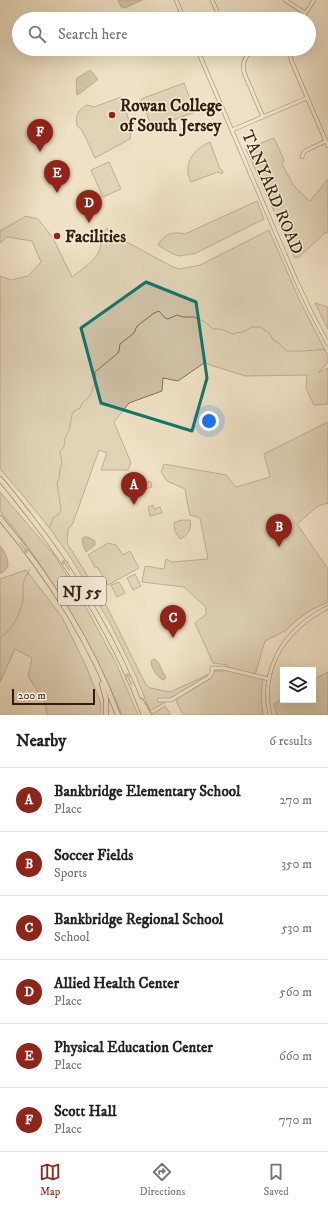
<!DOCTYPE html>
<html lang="en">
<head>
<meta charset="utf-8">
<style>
  body { margin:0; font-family:"IM FELL DW Pica",serif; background:#f2f2f2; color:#222 }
  .controls { position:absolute; right:12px; bottom:12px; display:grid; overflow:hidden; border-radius:0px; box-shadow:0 4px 16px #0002 }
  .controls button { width:36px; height:36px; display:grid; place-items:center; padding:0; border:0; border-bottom:1px solid #e0e0e0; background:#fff; color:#222; font:20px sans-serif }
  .scale { position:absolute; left:12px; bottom:10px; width:83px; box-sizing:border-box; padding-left:4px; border:2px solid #341e0b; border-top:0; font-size:11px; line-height:14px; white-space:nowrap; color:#341e0b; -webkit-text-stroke:3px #f5ecd9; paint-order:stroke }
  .you { position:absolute; left:209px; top:421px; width:14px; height:14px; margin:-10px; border:3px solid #fff; border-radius:50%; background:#1a73e8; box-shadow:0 0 0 6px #1a73e833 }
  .badge { display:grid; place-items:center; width:26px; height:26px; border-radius:50%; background:#8f2418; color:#fff; font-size:13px; font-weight:700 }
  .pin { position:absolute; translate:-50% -33px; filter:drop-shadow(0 1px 2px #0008) }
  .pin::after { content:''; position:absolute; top:21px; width:14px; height:12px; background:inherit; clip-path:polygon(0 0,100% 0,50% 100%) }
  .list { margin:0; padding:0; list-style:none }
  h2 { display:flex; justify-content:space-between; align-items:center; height:52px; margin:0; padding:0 16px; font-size:17px }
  h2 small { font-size:13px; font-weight:400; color:#767676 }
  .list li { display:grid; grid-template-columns:26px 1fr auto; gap:12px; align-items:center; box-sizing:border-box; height:64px; padding:0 16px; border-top:1px solid #e0e0e0 }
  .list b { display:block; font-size:15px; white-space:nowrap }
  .list p { margin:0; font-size:13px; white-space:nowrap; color:#767676 }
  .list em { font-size:13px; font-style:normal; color:#767676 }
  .icon { flex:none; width:22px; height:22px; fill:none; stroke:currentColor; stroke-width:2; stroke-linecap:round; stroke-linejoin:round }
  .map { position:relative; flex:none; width:328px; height:715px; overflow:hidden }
  .search { position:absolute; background:#fff; box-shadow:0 4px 16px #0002; left:12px; right:12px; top:12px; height:44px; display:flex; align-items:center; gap:10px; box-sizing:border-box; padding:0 14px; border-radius:22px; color:#767676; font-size:15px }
  .sheet { height:436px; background:#fff }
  nav { display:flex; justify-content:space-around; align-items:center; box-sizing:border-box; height:56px; border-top:1px solid #e0e0e0; background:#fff; font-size:11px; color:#767676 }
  nav a { display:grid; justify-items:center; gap:2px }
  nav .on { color:#8f2418 }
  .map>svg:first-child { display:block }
</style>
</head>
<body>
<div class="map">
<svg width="328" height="715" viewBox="0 0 328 715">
  <rect width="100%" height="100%" fill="#efe1c5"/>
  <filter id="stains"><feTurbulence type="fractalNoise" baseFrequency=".005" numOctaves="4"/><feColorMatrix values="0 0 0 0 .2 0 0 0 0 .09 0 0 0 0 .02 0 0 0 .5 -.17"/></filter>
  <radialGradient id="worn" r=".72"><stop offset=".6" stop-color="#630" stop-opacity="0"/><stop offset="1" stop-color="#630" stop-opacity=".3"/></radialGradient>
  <g fill="#cfc0a5" stroke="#826f58">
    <path d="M184,83L195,112L152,128L141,99Z"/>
    <path d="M121,97C125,109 133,127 130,139L95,158L82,130L77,126C75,115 78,110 87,105L94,107Z"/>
    <path d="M274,138L284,160L282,164L294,186L310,201L327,180H328V232L325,233L299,257L295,258L246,149Z"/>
    <path d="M210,142L220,169L223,171L222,174L218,172L191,182C190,179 188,176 188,172C187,157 198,147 210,142Z"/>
    <path d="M109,162L121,189L103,197L91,170Z"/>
    <path d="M257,201L264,219L196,253L180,256L173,254L158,245C164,234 173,231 185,234Z"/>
    <path d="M26,216L38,219L53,238L72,277C80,271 98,259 100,248C103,237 98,239 107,228L114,235L173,267L180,269L200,265L269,230L299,299L328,356V362L318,373L328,368V404L314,405L306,389L307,375L245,376L204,363L178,381L163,378L162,391L129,403L114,422L131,463L128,470H101L107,453L99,450L73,523L68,530L67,543L107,607L146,685L150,688L170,692L216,671H224L228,665L213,663L195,623L206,614V607L184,587L142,582L145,566L164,569L166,559L172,562L208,559L200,518L190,515L187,501L185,489L167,481L161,472L164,464L226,475L236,487L270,477L264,454L328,422V503L318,506L297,524L328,569V602L311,610L298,619L285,631L265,641L255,675L263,677L261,697L263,715H183L177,703V698L200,685L199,682L150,711L136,676L110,623L72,560L51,530L21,493L0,469V276L11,280L28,276L41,262L32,241L7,237L0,243V231Z"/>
    <path d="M315,303L328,307V329Z"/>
    <path d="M144,481L151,482L152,487L142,490L140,482Z"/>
    <path d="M0,492L54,555L82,600L116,663L138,715H122C107,678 88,643 68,609C47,574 26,542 0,511Z"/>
    <path d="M153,505L154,509L160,507L162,513L150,516L148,507Z"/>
    <path d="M183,520H190C192,529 188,535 180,539L175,531L174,524L175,522Z"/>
    <path d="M108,543L116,545L123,555L130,551L139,568L108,585L98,568L95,567L88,555Z"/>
    <path d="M26,570L62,617L86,666L101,704L100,715H47L45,703L28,676L32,658L15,649L0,682V579Z"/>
    <path d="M135,574L141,586L133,590L127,578Z"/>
    <path d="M119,582L125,593L117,597L111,585Z"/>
    <path d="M328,672V715H277L274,704L283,698V700H313V680Z"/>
    <path d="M165,706L171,715H153L152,714Z"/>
  </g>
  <g fill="#af9f86" stroke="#7e6b55">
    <path d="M118,0H142L125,8L121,7Z"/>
    <path d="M90,70L97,78V80L83,91L77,95L76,79Z"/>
    <path d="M84,537H88L95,541V545L86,552L83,545L82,539Z"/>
    <path d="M0,546C6,553 8,558 8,567L2,573H0Z"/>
    <path d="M155,659L158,662L166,678L164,680C157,678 153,670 151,663L152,660Z"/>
  </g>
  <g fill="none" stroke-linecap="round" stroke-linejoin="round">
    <g stroke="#7e6b55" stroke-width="1">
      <path d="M50,527L53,518L59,514L61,510L57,483L59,479L60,470L62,463L60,451L64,447L65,438L69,430L72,415L74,411L80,408L83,402L90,396L95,381V372L118,353L119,351L120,344L134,333L137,326L154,313L159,311L165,318L168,319L177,315L183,317H194L205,322L213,329H221L233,334L245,331L252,327H261L269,333L273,340L279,343L283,348L287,351H305L325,349"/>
      <path d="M0,639C14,625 19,619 23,599C24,594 23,591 23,586C23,580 27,574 30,569"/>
    </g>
    <defs>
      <g id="minor">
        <path d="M176,0L184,19"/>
        <path d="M212,0L217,11"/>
        <path d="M285,0L305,13"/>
        <path d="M302,19L314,0"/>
        <path d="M197,49L296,280L311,312L328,344"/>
        <path d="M255,49C245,55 241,64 245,75L263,117"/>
        <path d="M290,49L291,60L294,67L328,146"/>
        <path d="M232,130L307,98"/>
        <path d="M302,157L304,152L307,150L326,141"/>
        <path d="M159,700H171L209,677L212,673V668H223L269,679"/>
        <path d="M270,715C262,682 274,648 300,626C308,618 318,613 328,607"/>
      </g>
      <g id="highway">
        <path d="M0,479C10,490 19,503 29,515C76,575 117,642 144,715"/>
        <path d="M0,518C48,575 92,644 118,715"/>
        <path d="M102,684L106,699V715"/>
        <path d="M141,701L149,715"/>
      </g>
    </defs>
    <use href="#minor" stroke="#634f3a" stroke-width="4.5"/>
    <use href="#highway" stroke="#341e0b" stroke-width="6"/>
    <use href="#minor" stroke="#f5ecd9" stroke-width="3"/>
    <use href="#highway" stroke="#efe1c5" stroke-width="4.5"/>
  </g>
  <defs><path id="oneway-shaft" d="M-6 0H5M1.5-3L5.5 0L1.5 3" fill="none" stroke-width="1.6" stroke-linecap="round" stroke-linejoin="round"/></defs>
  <g stroke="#9b8971">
    <use href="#oneway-shaft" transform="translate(24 548) rotate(52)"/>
    <use href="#oneway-shaft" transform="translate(66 565) rotate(-124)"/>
    <use href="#oneway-shaft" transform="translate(129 679) rotate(-115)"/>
  </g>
  <path d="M0 0H328V715H0ZM146,282L196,302L207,378L192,431L101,403L81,328Z" fill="#efe1c5" fill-opacity=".55" fill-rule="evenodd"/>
  <path fill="none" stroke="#0f766e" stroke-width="3" stroke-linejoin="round" d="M146,282L196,302L207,378L192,431L101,403L81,328Z"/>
  <g fill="#8f2418" stroke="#f5ecd9" stroke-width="1.5">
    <circle cx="112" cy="115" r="4"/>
    <circle cx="57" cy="236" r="4"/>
  </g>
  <g text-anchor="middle" stroke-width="3" stroke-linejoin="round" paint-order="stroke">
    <rect fill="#f5ecd9" stroke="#6e5c49" stroke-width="1" x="58" y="577" width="48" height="28" rx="3"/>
    <g font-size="16" font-weight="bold" fill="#341e0b">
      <text x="82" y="597">NJ 55</text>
    </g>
    <g font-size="17" font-weight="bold" fill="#341e0b" stroke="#f5ecd9" text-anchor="start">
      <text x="120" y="111">Rowan College<tspan x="120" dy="20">of South Jersey</tspan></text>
      <text x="65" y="242">Facilities</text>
    </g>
    <g font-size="17" fill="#341e0b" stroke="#f5ecd9">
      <text transform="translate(273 192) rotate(67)" y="6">TANYARD ROAD</text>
    </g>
  </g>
  <rect width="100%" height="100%" filter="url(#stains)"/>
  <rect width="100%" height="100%" fill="url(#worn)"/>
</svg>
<div class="controls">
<button><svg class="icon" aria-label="layers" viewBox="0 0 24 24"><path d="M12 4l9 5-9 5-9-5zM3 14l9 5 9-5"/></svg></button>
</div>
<div class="scale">200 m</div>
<div class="you"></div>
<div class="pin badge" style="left:134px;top:505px">A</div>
<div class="pin badge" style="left:279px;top:547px">B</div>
<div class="pin badge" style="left:173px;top:638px">C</div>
<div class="pin badge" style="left:89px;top:223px">D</div>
<div class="pin badge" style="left:57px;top:193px">E</div>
<div class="pin badge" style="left:40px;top:152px">F</div>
<div class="search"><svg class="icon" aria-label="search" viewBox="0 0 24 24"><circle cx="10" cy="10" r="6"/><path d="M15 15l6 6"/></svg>Search here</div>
</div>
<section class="sheet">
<h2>Nearby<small>6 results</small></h2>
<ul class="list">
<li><span class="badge">A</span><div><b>Bankbridge Elementary School</b><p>Place</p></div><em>270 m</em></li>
<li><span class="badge">B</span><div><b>Soccer Fields</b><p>Sports</p></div><em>350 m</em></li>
<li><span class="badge">C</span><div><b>Bankbridge Regional School</b><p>School</p></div><em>530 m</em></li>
<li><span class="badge">D</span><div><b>Allied Health Center</b><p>Place</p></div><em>560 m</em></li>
<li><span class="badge">E</span><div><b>Physical Education Center</b><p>Place</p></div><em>660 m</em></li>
<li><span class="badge">F</span><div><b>Scott Hall</b><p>Place</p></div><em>770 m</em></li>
</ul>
</section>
<nav>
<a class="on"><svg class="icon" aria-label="map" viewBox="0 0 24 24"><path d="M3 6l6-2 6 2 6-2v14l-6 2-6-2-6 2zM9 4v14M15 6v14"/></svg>Map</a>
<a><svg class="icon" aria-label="directions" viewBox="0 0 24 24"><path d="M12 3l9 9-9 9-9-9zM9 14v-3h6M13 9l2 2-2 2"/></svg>Directions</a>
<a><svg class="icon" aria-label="saved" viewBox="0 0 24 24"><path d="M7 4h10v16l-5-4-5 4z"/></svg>Saved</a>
</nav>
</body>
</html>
